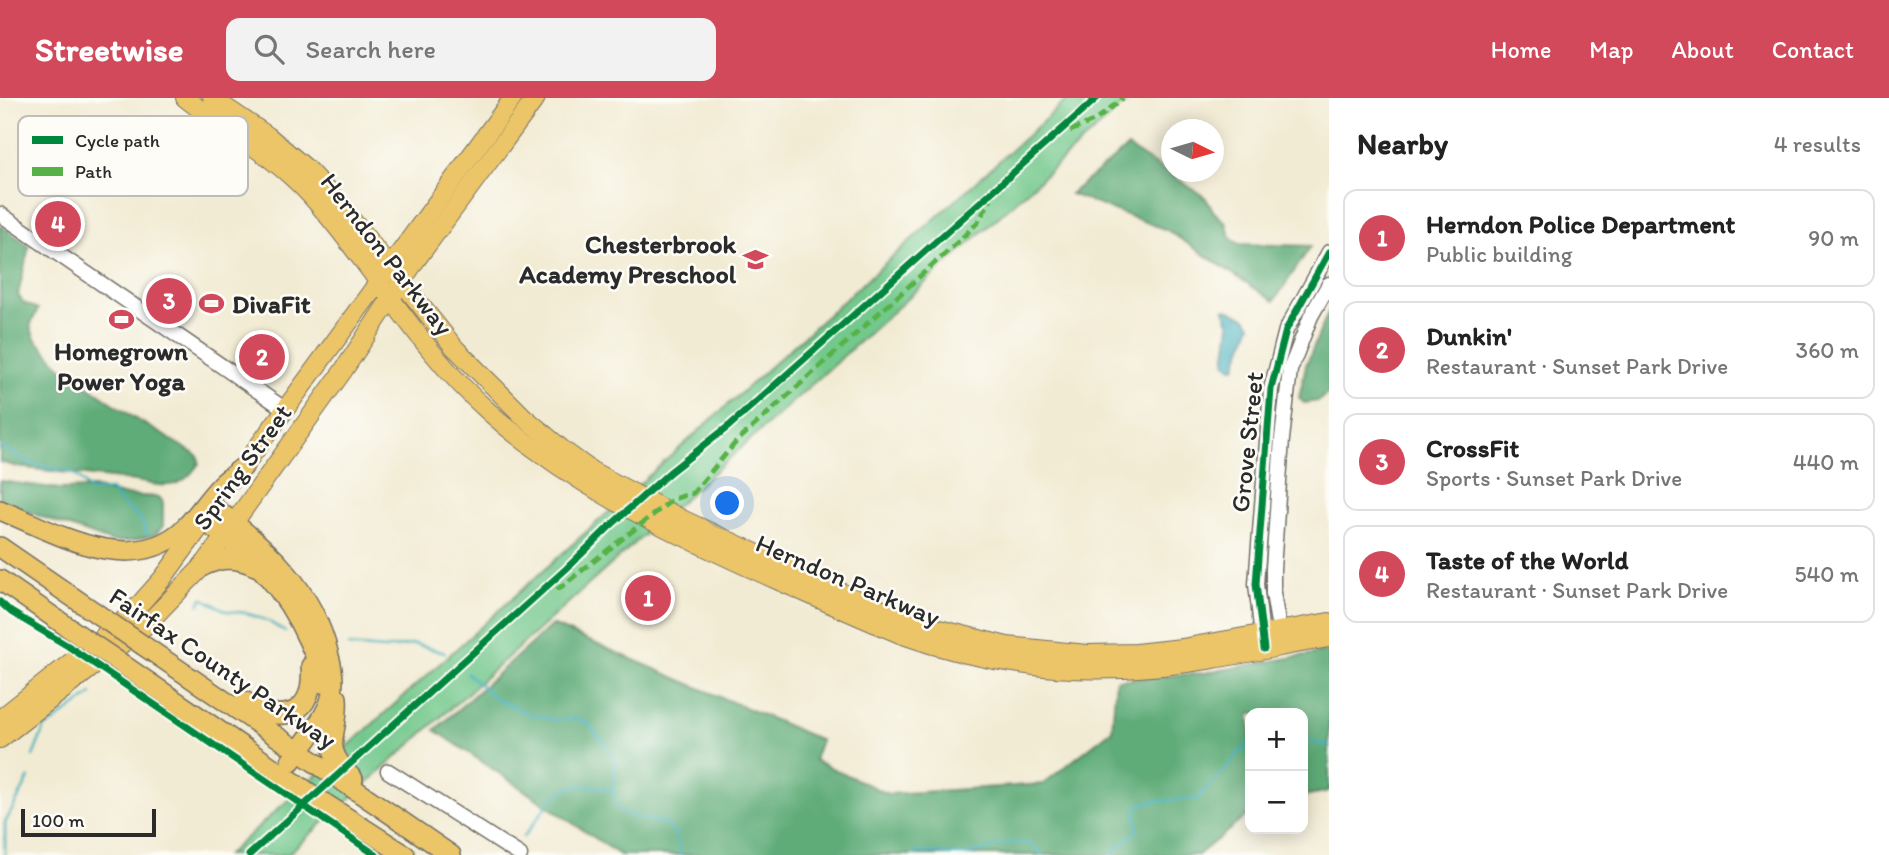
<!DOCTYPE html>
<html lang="en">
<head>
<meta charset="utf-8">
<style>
  body { margin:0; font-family:Itim,sans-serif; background:#f2f2f2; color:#222 }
  .controls { position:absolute; right:21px; bottom:21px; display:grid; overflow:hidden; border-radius:14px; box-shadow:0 4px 18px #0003 }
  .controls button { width:63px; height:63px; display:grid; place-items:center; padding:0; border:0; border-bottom:2px solid #e0e0e0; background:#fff; color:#222; font:35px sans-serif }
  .compass { position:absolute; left:1161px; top:21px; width:63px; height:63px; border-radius:50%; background:#fff; box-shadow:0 4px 18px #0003; rotate:95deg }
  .scale { position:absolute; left:21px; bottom:18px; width:135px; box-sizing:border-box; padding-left:7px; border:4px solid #2b2b2b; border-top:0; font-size:19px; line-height:24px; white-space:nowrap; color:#2b2b2b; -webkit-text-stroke:5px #fdfcf7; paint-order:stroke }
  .you { position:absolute; left:728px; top:406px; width:24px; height:24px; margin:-18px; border:5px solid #fff; border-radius:50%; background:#1a73e8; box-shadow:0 0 0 10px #1a73e833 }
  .badge { display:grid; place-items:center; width:46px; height:46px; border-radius:50%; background:#d1495b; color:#fff; font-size:23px; font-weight:700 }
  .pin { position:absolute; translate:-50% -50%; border:4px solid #fff; box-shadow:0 2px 7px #0006 }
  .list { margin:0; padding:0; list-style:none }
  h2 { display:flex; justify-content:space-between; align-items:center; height:91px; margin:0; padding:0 28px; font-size:30px }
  h2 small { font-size:23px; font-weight:400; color:#767676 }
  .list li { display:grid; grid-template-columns:46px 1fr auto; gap:21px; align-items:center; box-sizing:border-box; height:98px; margin:0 14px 14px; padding:0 14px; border:2px solid #e0e0e0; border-radius:14px }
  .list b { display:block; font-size:26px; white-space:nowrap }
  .list p { margin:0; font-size:23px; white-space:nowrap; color:#767676 }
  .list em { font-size:23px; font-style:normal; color:#767676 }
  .icon { flex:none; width:38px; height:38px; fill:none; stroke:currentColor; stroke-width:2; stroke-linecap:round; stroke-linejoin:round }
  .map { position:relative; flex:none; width:1329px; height:757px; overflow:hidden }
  header { display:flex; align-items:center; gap:42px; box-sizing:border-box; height:98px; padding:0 35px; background:#d1495b; color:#fff }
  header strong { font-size:33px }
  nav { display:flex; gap:38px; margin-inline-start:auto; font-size:24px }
  .search { width:490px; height:63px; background:#f2f2f2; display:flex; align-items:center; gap:18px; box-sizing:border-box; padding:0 24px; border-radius:14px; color:#767676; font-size:26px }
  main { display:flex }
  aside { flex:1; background:#fff }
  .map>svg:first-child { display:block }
</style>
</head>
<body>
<header>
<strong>Streetwise</strong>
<div class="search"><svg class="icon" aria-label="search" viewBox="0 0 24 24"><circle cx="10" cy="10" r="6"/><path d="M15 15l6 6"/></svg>Search here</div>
<nav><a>Home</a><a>Map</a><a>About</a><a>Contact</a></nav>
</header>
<main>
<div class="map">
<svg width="1329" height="757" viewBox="0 0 1329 757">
  <rect width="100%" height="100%" fill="#fdfcf7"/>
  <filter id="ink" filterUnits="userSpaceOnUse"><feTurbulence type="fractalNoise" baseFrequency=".0143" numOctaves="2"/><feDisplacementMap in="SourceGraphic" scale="14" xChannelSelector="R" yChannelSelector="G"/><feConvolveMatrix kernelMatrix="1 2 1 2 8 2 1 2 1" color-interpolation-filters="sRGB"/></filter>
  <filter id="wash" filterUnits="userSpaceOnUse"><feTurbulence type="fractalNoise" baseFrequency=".00686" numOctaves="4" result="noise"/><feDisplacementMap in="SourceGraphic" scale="28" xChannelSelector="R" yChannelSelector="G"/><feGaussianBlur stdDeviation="1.57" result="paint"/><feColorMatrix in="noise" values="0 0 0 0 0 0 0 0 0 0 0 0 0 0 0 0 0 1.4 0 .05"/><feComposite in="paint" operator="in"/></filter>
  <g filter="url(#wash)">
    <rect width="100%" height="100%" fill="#f2ebd3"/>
    <path fill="#73c88c" stroke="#4f7a5c" stroke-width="2" d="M1069,0H1131L287,757H227Z"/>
    <g fill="#5eac78" stroke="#446c52" stroke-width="2">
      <path d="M1128,49L1205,99L1214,114L1226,125L1230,139L1239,146L1311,148L1274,203L1167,132L1070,96Z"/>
      <path d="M0,127L29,148L18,197L24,205L38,211L30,228L35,241L61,269L133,319L198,358L199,365C181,393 165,389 136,383L18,369L0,364Z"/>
      <path d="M1329,212V295L1318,303L1304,305L1299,300L1306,267Z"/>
      <path d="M0,383L60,391L97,390L122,397L159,399L163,404V428L155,437L131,443L112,444L0,404Z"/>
      <path d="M552,527L821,642L814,662L888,696L1043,686L1112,632L1116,582L1203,575L1329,553V693L1303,698V615H1250V715L1198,757H620L435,632Z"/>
    </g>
    <path fill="#3faebc" stroke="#356c74" stroke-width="2" d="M1226,211L1245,219L1251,227L1235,269L1232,270L1225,264L1230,227L1224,212Z"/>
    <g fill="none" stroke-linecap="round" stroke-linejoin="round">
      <g stroke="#3faebc" stroke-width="2.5">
        <path d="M0,348C13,355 26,365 41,368C67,374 72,368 90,393L111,392L123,407L141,421L147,436"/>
        <path d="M199,507L202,500L227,513L246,515L268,523L285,534"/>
        <path d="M348,548L384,551L415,546L445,555"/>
        <path d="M467,575L496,601L525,614L554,622L578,621L589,626L616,661C616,674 611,692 615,704C624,729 663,713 675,736C678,742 679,751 681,757"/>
        <path d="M1303,643L1329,647"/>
        <path d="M33,658L44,631L92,596"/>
        <path d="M523,739C539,722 550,694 574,688C586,686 601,690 613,692"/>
        <path d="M5,757V725L29,680"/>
        <path d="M914,757L918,754C933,754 949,757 963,757C987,755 1025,730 1042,757"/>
        <path d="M1111,757L1138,731L1136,716L1138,707L1153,703L1197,701L1245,649L1250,646"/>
      </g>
    </g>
  </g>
  <g filter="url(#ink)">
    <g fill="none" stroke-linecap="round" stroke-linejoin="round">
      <defs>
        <g id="minor">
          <path d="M0,116L286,312"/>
          <path d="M1281,543L1273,495V471L1282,341L1290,272L1311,218L1329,186"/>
          <path d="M1263,546L1256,486L1271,291L1286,232L1329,154"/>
          <path d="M388,673L520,757"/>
        </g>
        <g id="major">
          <path d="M185,0C228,34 271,55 310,97C373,167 417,250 488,313C567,384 654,426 750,470C799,492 849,515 900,536C980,565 1066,577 1151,569C1210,564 1270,550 1329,540"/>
          <path d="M212,0L268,38L307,71L340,107L455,250L525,320L563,352L592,373L684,422L856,501L915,525L1007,548L1087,556L1136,555L1182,550L1329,524"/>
          <path d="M235,380L513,0"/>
          <path d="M0,621L131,516L163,480L211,414"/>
          <path d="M0,641L145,528L203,468L343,273L416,162L536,0"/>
        </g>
        <g id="highway">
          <path d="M214,410C266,448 314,492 329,558C333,572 335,585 331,600C326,620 304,645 291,663"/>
          <path d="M0,412C53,433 125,478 179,435C196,421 206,402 222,386C228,380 236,375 243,369"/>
          <path d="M204,423C253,458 284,488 309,544C315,557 321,570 322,585"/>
          <path d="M0,449L106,522"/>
          <path d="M203,468C221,459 237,459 255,468"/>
          <path d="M0,482L82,539"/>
          <path d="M144,548L451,757"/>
          <path d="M122,566L324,705L405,757"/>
          <path d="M337,600C340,640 317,645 353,681"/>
          <path d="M244,603C282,628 315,618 311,568"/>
        </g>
      </defs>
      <use href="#minor" stroke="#716e66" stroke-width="17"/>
      <use href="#major" stroke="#716e66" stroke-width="20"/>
      <use href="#highway" stroke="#716e66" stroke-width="22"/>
      <use href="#minor" stroke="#fff" stroke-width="14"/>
      <use href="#major" stroke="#ecc569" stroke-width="18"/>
      <use href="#highway" stroke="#ecc569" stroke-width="19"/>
      <defs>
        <g id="highway-bridge">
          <path d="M106,522L144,548"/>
          <path d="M82,539L122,566"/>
        </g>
      </defs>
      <use href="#highway-bridge" stroke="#716e66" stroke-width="22" stroke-linecap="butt"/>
      <use href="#highway-bridge" stroke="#ecc569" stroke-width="19"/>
      <g stroke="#56b246" stroke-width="5" stroke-dasharray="10 5" stroke-linecap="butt">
        <path d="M1070,33L1096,22L1123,0"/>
        <path d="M557,492L673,401L693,395L736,344L960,142L978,124L991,101"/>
      </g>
      <defs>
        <g id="cycleway">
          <path d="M0,504L11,514L68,548L376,757"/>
          <path d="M1264,551L1256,486L1271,291L1286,232L1329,154"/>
          <path d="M249,757L566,471L609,429L670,374L729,328L1097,0"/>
        </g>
      </defs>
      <use href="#cycleway" stroke="#fdfcf7" stroke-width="11"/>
      <use href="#cycleway" stroke="#00873e" stroke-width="7"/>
    </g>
  </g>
  <defs>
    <symbol id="school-bare" viewBox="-9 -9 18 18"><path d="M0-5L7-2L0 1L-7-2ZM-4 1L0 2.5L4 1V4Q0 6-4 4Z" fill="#d1495b" stroke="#fdfcf7" stroke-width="2.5" paint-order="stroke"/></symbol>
    <symbol id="stadium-bare" viewBox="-9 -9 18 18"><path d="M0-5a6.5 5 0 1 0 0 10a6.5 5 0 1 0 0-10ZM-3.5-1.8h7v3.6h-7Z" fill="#d1495b" stroke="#fdfcf7" stroke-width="2.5" paint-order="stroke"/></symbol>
  </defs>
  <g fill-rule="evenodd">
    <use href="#school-bare" x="738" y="144" width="35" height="35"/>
    <use href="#stadium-bare" x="194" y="188" width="35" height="35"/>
    <use href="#stadium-bare" x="104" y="204" width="35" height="35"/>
  </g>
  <g text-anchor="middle" stroke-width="5" stroke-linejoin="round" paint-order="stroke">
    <g font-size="26" font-weight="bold" fill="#2b2b2b" stroke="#fdfcf7" text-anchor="end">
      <text x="736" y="155">Chesterbrook<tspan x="736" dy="30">Academy Preschool</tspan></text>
      <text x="232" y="215" text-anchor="start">DivaFit</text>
      <text x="121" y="262" text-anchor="middle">Homegrown<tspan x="121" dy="30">Power Yoga</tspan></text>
    </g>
    <g font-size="26" fill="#2b2b2b" stroke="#fdfcf7">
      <text transform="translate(387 156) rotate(52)" y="9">Herndon Parkway</text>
      <text transform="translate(1247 344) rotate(-84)" y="9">Grove Street</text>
      <text transform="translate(242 369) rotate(-54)" y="9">Spring Street</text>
      <text transform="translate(848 482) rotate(23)" y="9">Herndon Parkway</text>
      <text transform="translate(223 570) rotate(34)" y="9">Fairfax County Parkway</text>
    </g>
  </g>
  <rect x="18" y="18" width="230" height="80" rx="10" fill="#fdfcf7" stroke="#bebdba" stroke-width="2"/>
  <rect x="32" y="38" width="31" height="8" fill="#00873e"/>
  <rect x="32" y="69" width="31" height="9" fill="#56b246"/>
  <g font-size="19" fill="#2b2b2b">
    <text x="75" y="49">Cycle path</text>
    <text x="75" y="80">Path</text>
  </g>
</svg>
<div class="controls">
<button>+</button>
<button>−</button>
</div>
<svg class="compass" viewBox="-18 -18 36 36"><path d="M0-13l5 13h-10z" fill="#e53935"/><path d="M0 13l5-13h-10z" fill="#767676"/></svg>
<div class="scale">100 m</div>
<div class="you"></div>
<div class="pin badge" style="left:648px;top:500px">1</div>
<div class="pin badge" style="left:262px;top:259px">2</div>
<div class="pin badge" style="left:169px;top:203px">3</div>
<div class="pin badge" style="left:58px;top:126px">4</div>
</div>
<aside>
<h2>Nearby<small>4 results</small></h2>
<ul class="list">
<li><span class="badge">1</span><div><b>Herndon Police Department</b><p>Public building</p></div><em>90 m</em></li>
<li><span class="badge">2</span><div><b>Dunkin'</b><p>Restaurant · Sunset Park Drive</p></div><em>360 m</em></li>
<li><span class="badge">3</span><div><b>CrossFit</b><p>Sports · Sunset Park Drive</p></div><em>440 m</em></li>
<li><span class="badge">4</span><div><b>Taste of the World</b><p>Restaurant · Sunset Park Drive</p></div><em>540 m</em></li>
</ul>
</aside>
</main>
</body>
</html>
